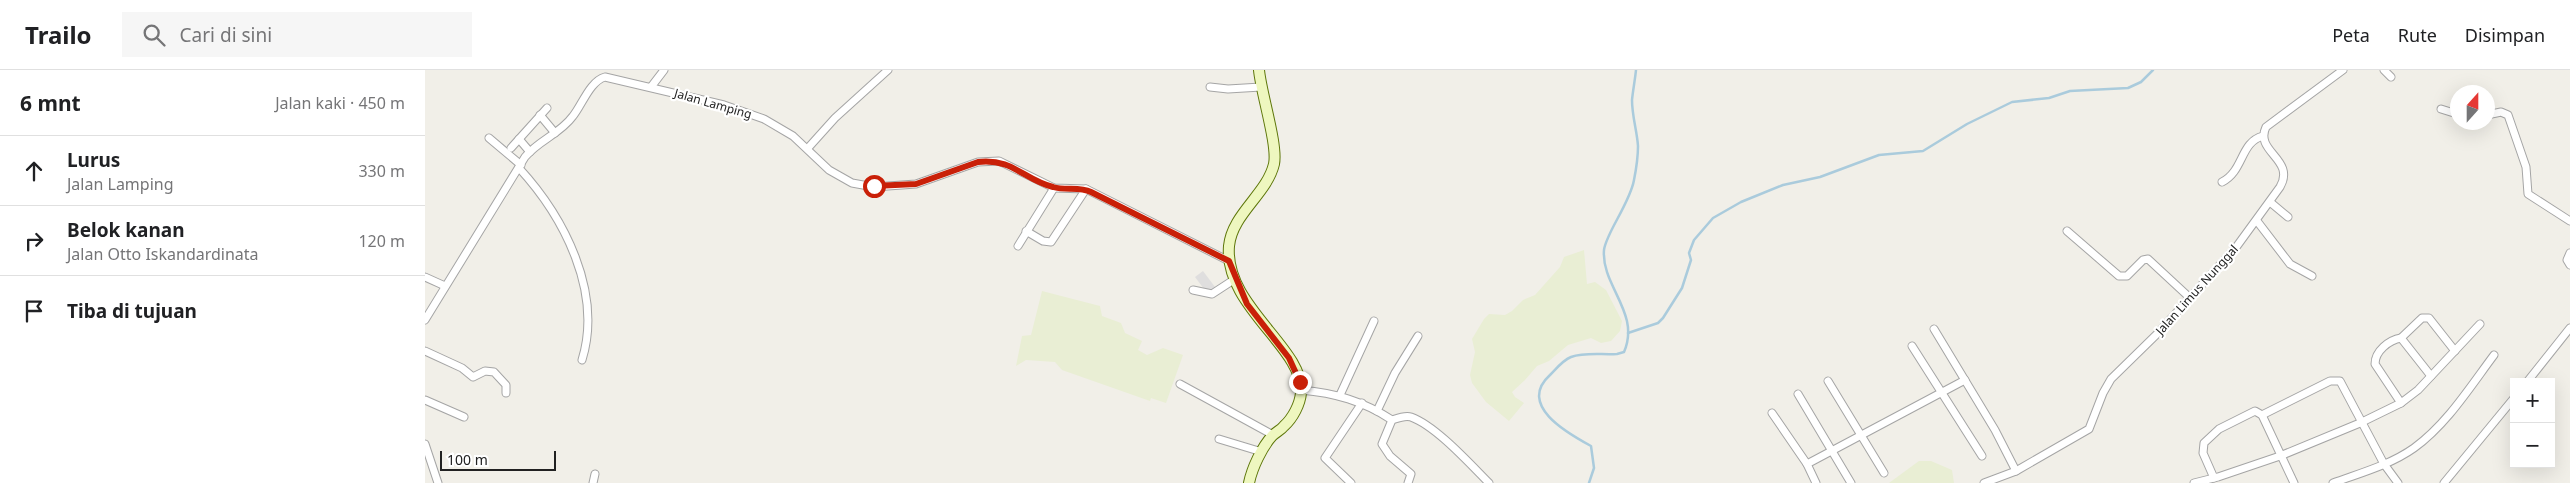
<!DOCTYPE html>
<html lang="id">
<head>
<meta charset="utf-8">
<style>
  body { margin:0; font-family:"Noto Sans",sans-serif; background:#f6f6f6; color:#202124 }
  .controls { position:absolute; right:15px; bottom:15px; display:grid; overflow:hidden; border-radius:0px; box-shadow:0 5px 20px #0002 }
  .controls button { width:45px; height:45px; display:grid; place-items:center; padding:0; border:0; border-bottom:1px solid #e0e0e0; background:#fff; color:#202124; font:25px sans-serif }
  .compass { position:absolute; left:2025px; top:15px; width:45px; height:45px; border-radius:50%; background:#fff; box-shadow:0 5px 20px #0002; rotate:21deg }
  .scale { position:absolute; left:15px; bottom:12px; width:116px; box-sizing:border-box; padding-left:5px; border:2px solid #212121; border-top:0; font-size:14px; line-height:18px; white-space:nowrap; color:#212121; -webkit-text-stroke:4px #fff; paint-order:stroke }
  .stop { position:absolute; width:15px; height:15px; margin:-11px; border:4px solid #c92008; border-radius:50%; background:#fff }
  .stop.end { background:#c92008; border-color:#fff; box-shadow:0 1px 5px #0008 }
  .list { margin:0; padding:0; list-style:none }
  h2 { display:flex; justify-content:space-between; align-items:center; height:65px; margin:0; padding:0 20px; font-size:21px }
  h2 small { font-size:16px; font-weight:400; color:#757577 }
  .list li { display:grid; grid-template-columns:32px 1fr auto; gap:15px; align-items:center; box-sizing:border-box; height:70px; padding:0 20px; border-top:1px solid #e0e0e0 }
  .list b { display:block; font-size:19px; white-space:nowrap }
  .list p { margin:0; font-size:16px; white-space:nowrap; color:#757577 }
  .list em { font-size:16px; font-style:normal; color:#757577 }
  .icon { flex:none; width:28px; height:28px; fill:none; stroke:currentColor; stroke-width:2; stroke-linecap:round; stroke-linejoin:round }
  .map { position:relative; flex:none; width:2145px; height:413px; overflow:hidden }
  header { display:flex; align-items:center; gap:30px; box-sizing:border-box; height:70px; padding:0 25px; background:#fff; border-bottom:1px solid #e0e0e0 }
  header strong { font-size:24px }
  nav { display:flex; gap:28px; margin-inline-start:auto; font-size:18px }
  .search { width:350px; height:45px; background:#f6f6f6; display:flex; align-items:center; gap:12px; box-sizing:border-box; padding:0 18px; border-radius:0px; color:#757577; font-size:19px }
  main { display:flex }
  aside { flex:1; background:#fff }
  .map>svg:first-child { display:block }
</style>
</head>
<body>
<header>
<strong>Trailo</strong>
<div class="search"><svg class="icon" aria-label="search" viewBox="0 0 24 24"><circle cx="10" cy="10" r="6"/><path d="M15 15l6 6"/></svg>Cari di sini</div>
<nav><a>Peta</a><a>Rute</a><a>Disimpan</a></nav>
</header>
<main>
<aside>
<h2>6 mnt<small>Jalan kaki · 450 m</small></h2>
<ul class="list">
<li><svg class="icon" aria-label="ahead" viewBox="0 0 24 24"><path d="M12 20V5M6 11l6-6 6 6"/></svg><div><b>Lurus</b><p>Jalan Lamping</p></div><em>330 m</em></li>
<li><svg class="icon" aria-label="right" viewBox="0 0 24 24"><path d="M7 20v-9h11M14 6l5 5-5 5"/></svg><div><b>Belok kanan</b><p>Jalan Otto Iskandardinata</p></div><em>120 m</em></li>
<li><svg class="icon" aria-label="arrive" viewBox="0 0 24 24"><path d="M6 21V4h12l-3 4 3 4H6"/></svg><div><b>Tiba di tujuan</b></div></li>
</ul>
</aside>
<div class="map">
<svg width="2145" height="413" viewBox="0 0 2145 413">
  <rect width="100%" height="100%" fill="#f1efe8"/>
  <path fill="#dfdede" d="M778,201L790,217L782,223L770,207Z"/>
  <g fill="#e9eed4">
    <path d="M1159,180L1162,214L1170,212L1181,220L1197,251L1195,261L1186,271L1176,273L1166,268L1143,275L1124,291L1112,296L1100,310L1087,322L1090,327L1099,333L1084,351L1061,332L1047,313L1045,305L1050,282L1047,269L1059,249L1064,244L1080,245L1087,241L1098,230L1110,225L1135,197L1139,187Z"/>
    <path d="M617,221L675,236L677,246L696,253L700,263L717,271L713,280L722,285L738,278L758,285L741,333L726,328L725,331L637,300L630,292L601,290L591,296L597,266L606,265Z"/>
    <path d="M1494,391H1506L1527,400L1529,413H1464Z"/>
  </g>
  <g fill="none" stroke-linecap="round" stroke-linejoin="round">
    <g stroke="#aacbdc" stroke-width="2.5">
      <path d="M1203,263L1233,253L1238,248L1257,218L1266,190L1264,183L1269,170L1288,148L1316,132L1358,115L1395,107L1454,85L1498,81L1542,54L1587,32L1624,28L1645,21L1703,18L1716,12L1728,0"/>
      <path d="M1164,413L1169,398L1166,376C1142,363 1092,335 1125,305C1131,299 1138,290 1146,287C1160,282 1177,285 1192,284L1199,282C1216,243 1176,216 1179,180C1181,163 1205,133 1209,110C1211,100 1213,87 1213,76C1212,61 1207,46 1207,30C1208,20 1210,10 1211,0"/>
    </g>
    <defs>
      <g id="minor">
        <path d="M1959,0L1966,7"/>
        <path d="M226,17L239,0"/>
        <path d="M785,17L803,19L836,17"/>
        <path d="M2016,39L2032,44"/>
        <path d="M115,45L130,63"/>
        <path d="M2062,45L2076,42L2083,45L2101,97L2103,124L2145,151"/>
        <path d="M64,68L96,95"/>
        <path d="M94,69L105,82"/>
        <path d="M86,78L122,38"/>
        <path d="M383,78L410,48L463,0"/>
        <path d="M94,98C139,147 178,222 157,290"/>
        <path d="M1797,112C1819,101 1815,72 1838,66"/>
        <path d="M1845,132L1863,147"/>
        <path d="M1832,151L1865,194L1887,206"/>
        <path d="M601,161L618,171L626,172L661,119"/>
        <path d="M1642,161L1694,206H1702L1718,190L1723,189L1764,227"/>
        <path d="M593,176L629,118"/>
        <path d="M2145,183L2142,190L2145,195"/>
        <path d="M0,207L20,216"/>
        <path d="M768,220L787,224L810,209"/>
        <path d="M0,250L100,87C114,70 135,64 148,46C157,35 165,11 180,7L299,35L339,49L368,66L404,100L427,113L449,117L491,114L553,92L574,91L629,118L661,119L804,191"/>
        <path d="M1509,259L1570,360L1591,401"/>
        <path d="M1976,268L1997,248H2004L2030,281"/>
        <path d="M1487,276L1557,386"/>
        <path d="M0,281L37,298L48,307L60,301L69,302L81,315V323"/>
        <path d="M1403,311L1459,403"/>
        <path d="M2102,312L2145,258"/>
        <path d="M755,314L848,365"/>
        <path d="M876,320C910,323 938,331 967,350"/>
        <path d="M1373,324L1426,413"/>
        <path d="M915,325L949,251"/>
        <path d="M0,330L39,347"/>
        <path d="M1976,333L1950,294C1950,281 1964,270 1976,268L2006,306"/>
        <path d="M952,341L970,303L993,266"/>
        <path d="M1347,343L1382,394L1540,310"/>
        <path d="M1837,345L1905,311H1915L1959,394L1973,413"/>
        <path d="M794,369L837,382"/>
        <path d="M0,374L13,413"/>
        <path d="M1382,394L1391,413"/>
        <path d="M1789,408L1778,383L1779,373L1794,359L1830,341L1837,345L1869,413"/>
        <path d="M168,413L170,404"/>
        <path d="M926,413L900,388L937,333"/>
        <path d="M983,413L986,404L965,386L957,374L967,350C973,348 980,345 986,347C1011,356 1045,394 1064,413"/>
        <path d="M1559,413L1591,401L1664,359L1678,323L1686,309L1732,264L1812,176L1855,117C1871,89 1829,82 1841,57L1918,0"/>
        <path d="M1769,413L1793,407L1855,386L1935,353L1976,333L1993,320L2055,254"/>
        <path d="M1908,413C1935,403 1965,395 1989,378C2022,354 2045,317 2069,285"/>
        <path d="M2019,413L2089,328"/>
      </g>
      <path id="secondary" d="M824,413C827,398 837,377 847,366C851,362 856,360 859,356C868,348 875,334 876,323C880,278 799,237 804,176C807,144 842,124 849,94C853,75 836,23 834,0"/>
    </defs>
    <use href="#minor" stroke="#a5a5a5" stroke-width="9"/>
    <use href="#secondary" stroke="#5d7609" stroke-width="12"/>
    <use href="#minor" stroke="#fff" stroke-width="7"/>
    <use href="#secondary" stroke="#eef7bf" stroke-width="10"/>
  </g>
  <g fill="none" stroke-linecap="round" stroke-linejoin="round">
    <path stroke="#c92008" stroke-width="6" d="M449,116L491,114L553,92C588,88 599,110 628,117C641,121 654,116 666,122L804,191L822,234L864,288L875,312"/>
  </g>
  <g text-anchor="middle" stroke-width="4.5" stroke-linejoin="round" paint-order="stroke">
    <g font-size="12" fill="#212121" stroke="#fff">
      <text transform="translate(288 34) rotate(16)" y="4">Jalan Lamping</text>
      <text transform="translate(1772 220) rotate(-48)" y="4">Jalan Limus Nunggal</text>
    </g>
  </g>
</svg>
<div class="controls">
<button>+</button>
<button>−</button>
</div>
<svg class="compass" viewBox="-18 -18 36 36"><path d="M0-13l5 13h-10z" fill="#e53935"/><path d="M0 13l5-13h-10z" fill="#757577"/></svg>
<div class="scale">100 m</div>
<div class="stop" style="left:449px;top:116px"></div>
<div class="stop end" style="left:875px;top:312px"></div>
</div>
</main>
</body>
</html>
